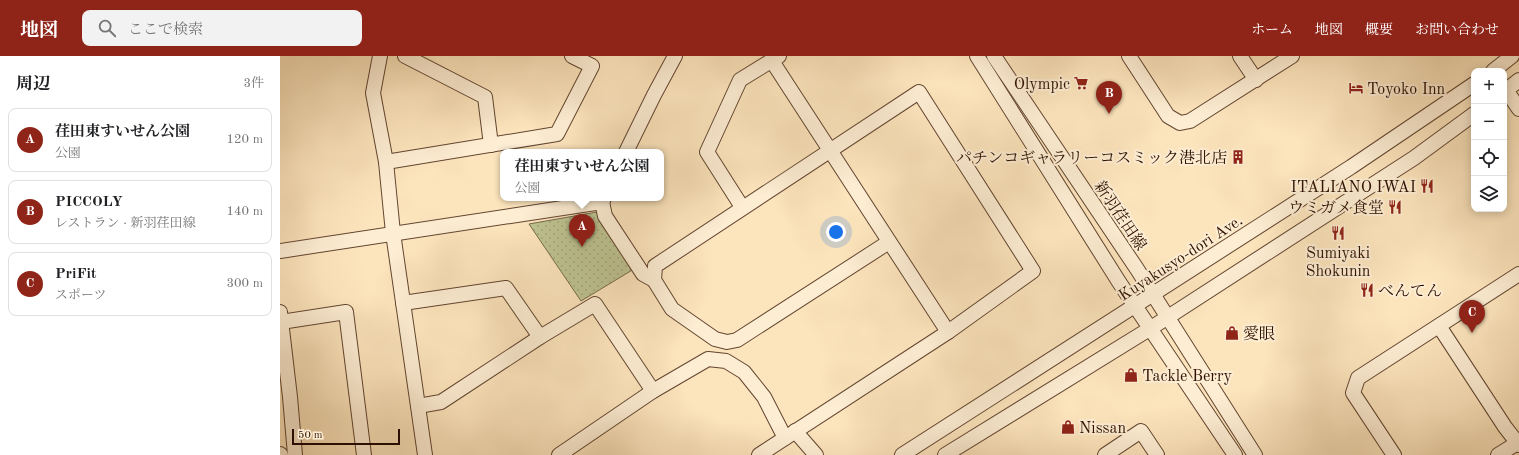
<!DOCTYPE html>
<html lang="ja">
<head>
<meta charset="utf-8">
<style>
  body { margin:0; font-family:"Old Standard TT","Noto Serif JP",serif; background:#f2f2f2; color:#202124 }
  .controls { position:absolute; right:12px; top:12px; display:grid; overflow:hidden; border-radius:8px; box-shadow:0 2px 10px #0003 }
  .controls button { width:36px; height:36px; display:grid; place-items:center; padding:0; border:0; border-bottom:1px solid #e0e0e0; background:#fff; color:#202124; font:20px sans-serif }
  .scale { position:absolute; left:12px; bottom:10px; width:108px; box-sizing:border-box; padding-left:4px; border:2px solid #2e1002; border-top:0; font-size:11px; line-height:14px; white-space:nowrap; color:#2e1002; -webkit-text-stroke:3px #fdedd3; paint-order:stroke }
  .you { position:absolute; left:556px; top:176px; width:14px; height:14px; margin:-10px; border:3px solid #fff; border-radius:50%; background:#1a73e8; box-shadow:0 0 0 6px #1a73e833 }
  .badge { display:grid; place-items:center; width:26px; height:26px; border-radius:50%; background:#8f2418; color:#fff; font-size:13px; font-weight:700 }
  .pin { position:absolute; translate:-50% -33px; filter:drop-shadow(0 1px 2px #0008) }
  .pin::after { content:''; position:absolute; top:21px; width:14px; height:12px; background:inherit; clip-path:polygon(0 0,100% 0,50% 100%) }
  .popup { position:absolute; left:220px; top:93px; width:164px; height:52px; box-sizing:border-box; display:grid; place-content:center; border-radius:8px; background:#fff; filter:drop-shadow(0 1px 3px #0005); font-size:13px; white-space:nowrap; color:#757577 }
  .popup b { font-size:15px; color:#202124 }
  .popup::after { content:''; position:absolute; left:50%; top:100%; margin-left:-8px; border:8px solid transparent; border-top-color:#fff }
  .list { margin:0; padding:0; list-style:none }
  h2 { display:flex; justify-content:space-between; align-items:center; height:52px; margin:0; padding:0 16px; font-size:17px }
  h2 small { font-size:13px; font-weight:400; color:#757577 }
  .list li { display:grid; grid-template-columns:26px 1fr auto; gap:12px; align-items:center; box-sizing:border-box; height:64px; margin:0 8px 8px; padding:0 8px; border:1px solid #e0e0e0; border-radius:8px }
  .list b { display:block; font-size:15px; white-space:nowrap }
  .list p { margin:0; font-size:13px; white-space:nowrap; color:#757577 }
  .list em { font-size:13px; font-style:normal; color:#757577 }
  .icon { flex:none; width:22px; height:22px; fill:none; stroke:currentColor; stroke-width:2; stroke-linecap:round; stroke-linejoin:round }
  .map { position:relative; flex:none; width:1239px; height:399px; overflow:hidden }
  header { display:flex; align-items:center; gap:24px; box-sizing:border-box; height:56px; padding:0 20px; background:#8f2418; color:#fff }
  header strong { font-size:19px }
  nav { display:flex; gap:22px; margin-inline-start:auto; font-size:14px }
  .search { width:280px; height:36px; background:#f2f2f2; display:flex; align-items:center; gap:10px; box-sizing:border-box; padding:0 14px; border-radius:8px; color:#757577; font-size:15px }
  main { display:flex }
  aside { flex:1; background:#fff }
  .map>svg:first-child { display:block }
</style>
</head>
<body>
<header>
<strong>地図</strong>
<div class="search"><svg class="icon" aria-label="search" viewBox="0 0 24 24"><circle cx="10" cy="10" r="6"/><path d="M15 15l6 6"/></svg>ここで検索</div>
<nav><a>ホーム</a><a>地図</a><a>概要</a><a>お問い合わせ</a></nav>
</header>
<main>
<aside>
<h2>周辺<small>3件</small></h2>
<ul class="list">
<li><span class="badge">A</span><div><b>荏田東すいせん公園</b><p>公園</p></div><em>120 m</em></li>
<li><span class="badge">B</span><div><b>PICCOLY</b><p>レストラン · 新羽荏田線</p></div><em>140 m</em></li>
<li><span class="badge">C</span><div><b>PriFit</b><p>スポーツ</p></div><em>300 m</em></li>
</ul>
</aside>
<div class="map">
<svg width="1239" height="399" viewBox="0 0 1239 399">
  <defs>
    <pattern id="park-dots" width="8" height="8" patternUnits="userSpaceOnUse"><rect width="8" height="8" fill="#bec492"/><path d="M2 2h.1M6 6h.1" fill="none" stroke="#a4a77c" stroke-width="1.8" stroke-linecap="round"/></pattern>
  </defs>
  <rect width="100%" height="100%" fill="#fce4bc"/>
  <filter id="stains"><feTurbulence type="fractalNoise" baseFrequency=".005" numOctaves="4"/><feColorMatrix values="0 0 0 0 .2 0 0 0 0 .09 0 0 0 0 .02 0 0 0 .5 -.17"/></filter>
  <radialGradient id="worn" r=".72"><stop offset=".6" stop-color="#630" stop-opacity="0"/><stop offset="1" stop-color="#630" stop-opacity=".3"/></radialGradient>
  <path fill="url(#park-dots)" stroke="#766a4a" d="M317,156L354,213L301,245L249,168Z"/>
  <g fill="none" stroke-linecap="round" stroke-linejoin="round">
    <defs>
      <g id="minor">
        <path d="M100,0L93,37L106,106L113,177L145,399"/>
        <path d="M125,0L205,41L211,89"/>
        <path d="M697,0L839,226L955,399"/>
        <path d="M714,0L857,213L975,399"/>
        <path d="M849,0L888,60L900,67L910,65L1012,0"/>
        <path d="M960,0L976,24"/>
        <path d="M492,5L668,276"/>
        <path d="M1213,15L1232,0"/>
        <path d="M1224,31L1239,53"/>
        <path d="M1224,36L1239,24"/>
        <path d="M346,96L374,39L395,0"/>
        <path d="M106,106L277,78L312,10L292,0"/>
        <path d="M322,146L325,160L363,218L374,224"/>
        <path d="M462,151L427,96L460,24L499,0"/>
        <path d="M0,195L322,146L324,142"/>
        <path d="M123,247L226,232L260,281"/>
        <path d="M0,256L10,341L15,399"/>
        <path d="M1,266L66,256L84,399"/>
        <path d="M1159,270L1225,371L1239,389"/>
        <path d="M138,350L161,346L260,281L315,248L373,335"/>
        <path d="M515,375L536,399"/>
        <path d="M0,398L1,399"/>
        <path d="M279,399L373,335L428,303L446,305L464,316L484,341L505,382"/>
        <path d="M479,399L668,276L753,215L639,36L375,210L374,224L392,253L435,283L447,286L457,284L609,186"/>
        <path d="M622,399L1071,111L1194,28"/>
        <path d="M665,399L871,272L1134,102L1194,58"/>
        <path d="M825,399L861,375L877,399"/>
        <path d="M1114,399L1073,337L1078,322L1239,218"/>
        <path d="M1218,399L1239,386"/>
      </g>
    </defs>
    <use href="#minor" stroke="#624530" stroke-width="16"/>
    <use href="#minor" stroke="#fdedd3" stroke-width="14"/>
  </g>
  <defs>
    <symbol id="supermarket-bare" viewBox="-9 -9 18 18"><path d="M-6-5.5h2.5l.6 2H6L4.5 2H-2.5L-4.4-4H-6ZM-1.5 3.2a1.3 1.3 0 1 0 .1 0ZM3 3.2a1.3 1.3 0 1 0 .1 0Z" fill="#8f2418" stroke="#fdedd3" stroke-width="2.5" paint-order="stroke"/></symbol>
    <symbol id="hotel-bare" viewBox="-9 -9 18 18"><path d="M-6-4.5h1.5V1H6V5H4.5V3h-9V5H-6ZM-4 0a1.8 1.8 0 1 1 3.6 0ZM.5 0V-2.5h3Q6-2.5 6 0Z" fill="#8f2418" stroke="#fdedd3" stroke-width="2.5" paint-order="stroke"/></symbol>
    <symbol id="building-bare" viewBox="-9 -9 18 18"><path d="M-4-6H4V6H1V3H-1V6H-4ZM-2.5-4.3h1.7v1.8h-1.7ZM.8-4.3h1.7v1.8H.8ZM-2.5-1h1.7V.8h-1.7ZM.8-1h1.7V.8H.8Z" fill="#8f2418" stroke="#fdedd3" stroke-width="2.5" paint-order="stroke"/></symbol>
    <symbol id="restaurant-bare" viewBox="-9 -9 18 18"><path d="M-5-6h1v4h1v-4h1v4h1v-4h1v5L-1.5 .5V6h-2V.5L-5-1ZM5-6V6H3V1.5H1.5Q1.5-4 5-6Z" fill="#8f2418" stroke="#fdedd3" stroke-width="2.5" paint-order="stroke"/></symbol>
    <symbol id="shop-bare" viewBox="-9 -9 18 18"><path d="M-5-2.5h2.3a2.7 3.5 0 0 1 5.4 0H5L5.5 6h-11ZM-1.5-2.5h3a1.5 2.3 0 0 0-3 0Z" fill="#8f2418" stroke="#fdedd3" stroke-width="2.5" paint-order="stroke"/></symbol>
  </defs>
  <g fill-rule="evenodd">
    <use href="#supermarket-bare" x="791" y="17" width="20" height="20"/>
    <use href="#hotel-bare" x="1066" y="22" width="20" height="20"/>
    <use href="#building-bare" x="948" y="91" width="20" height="20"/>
    <use href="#restaurant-bare" x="1137" y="120" width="20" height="20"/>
    <use href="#restaurant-bare" x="1105" y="141" width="20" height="20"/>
    <use href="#restaurant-bare" x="1048" y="167" width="20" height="20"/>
    <use href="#restaurant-bare" x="1077" y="224" width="20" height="20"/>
    <use href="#shop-bare" x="942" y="267" width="20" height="20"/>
    <use href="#shop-bare" x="841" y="309" width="20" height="20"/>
    <use href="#shop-bare" x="778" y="361" width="20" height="20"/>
  </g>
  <g text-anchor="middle" stroke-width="4" stroke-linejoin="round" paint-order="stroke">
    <g font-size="16" fill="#2e1002" stroke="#fdedd3" text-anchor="start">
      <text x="790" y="33" text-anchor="end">Olympic</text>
      <text x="1087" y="38">Toyoko Inn</text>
      <text x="947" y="107" text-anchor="end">パチンコギャラリーコスミック港北店</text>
      <text x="1136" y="136" text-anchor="end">ITALIANO IWAI</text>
      <text x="1104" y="157" text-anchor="end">ウミガメ食堂</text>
      <text x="1058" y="202" text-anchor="middle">Sumiyaki<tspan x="1058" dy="18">Shokunin</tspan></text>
      <text x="1098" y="240">べんてん</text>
      <text x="963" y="283">愛眼</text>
      <text x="862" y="325">Tackle Berry</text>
      <text x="799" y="377">Nissan</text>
    </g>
    <g font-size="16" fill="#2e1002" stroke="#fdedd3">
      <text transform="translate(841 159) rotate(56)" y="6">新羽荏田線</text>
      <text transform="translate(900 201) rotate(-33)" y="6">Kuyakusyo-dori Ave.</text>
    </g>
  </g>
  <rect width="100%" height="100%" filter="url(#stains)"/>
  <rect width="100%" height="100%" fill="url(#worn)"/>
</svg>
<div class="controls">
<button>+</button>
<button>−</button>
<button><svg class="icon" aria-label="locate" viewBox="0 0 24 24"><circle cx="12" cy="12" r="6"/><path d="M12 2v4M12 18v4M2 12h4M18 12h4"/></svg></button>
<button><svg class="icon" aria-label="layers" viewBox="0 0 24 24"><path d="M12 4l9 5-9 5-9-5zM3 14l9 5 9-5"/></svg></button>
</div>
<div class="scale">50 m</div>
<div class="you"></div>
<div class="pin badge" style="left:302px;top:191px">A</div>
<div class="popup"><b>荏田東すいせん公園</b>公園</div>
<div class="pin badge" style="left:829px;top:58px">B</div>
<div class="pin badge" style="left:1192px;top:277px">C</div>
</div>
</main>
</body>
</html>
